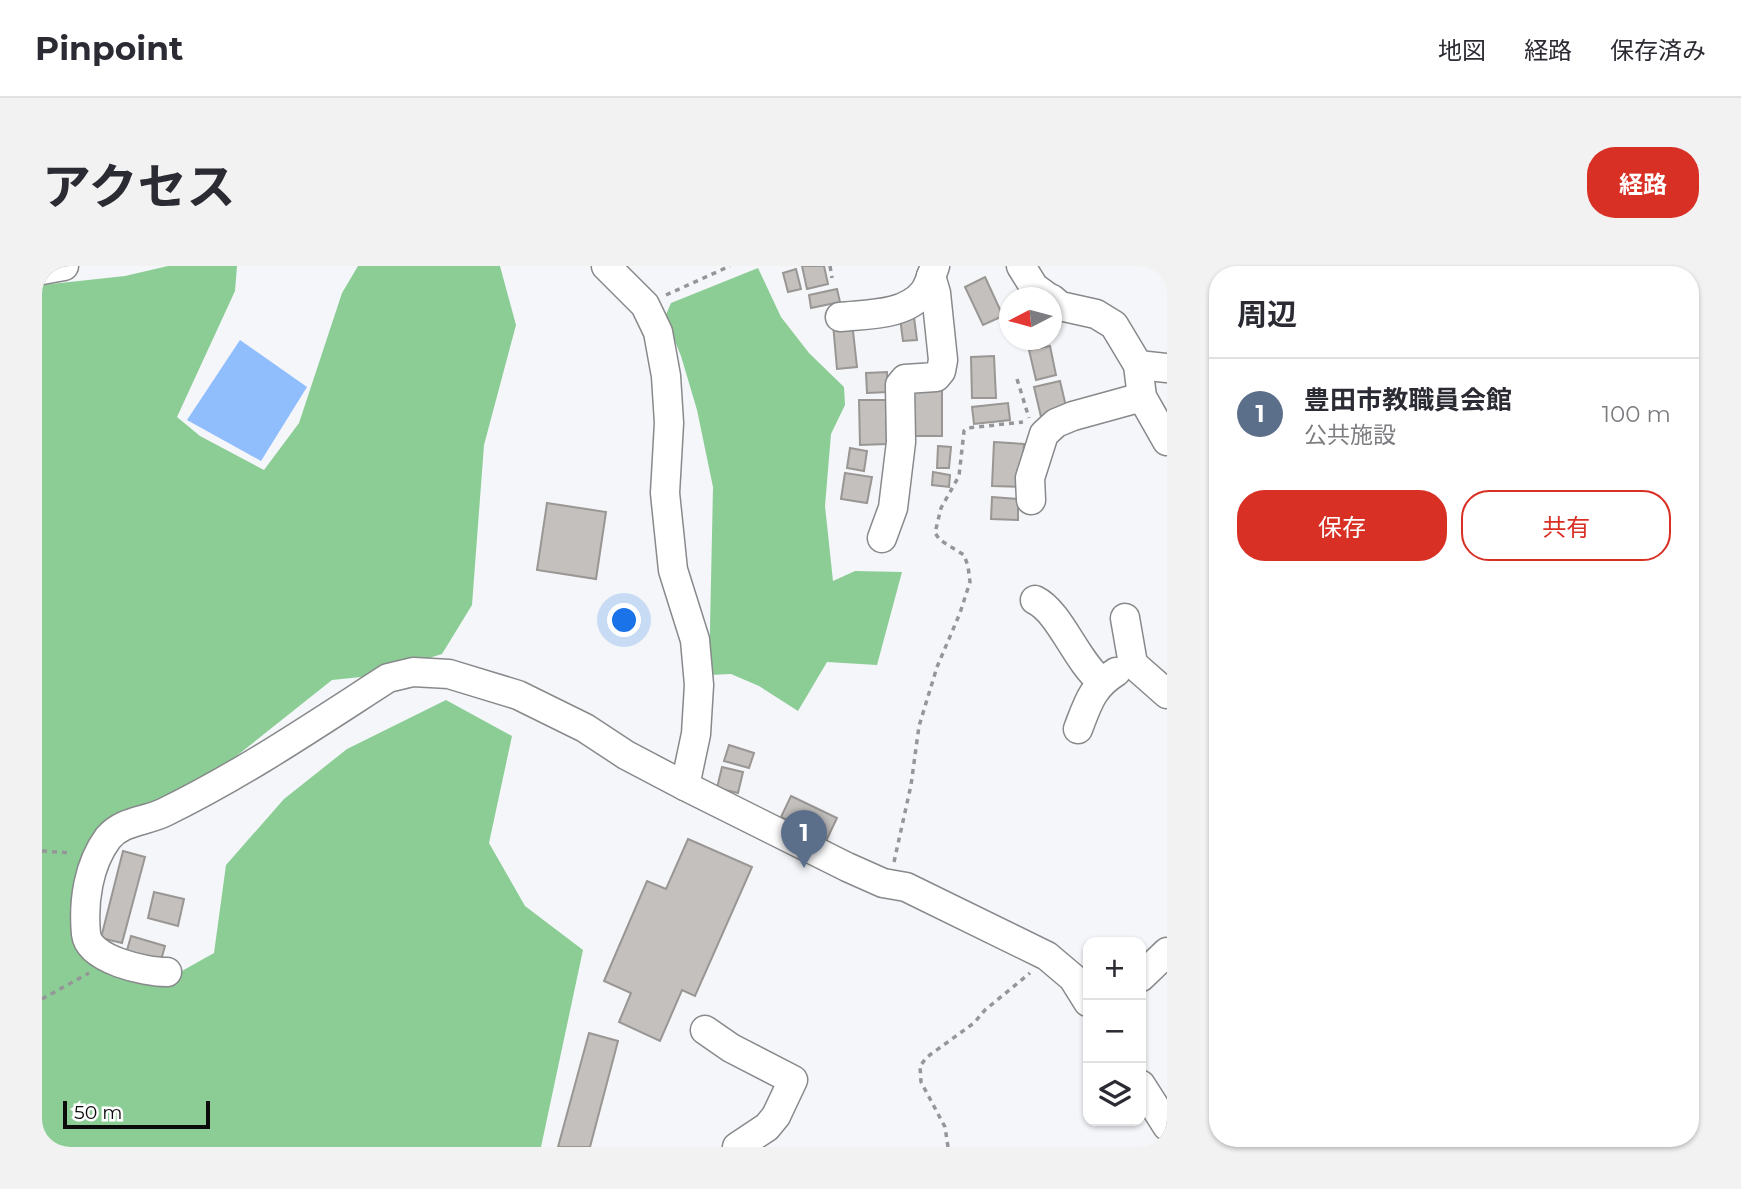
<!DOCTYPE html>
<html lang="ja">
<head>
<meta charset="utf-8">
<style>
  body { margin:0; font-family:Montserrat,"Noto Sans JP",sans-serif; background:#f2f2f3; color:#2b2b33 }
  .controls { position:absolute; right:21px; bottom:21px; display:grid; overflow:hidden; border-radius:14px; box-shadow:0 2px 5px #0004 }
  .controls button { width:63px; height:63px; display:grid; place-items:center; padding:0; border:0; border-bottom:2px solid #e1e1e2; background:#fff; color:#2b2b33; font:35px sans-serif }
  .compass { position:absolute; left:957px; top:21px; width:63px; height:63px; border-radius:50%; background:#fff; box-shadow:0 2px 5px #0004; rotate:264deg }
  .scale { position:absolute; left:21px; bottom:18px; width:147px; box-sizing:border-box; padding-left:7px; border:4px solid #0c0c0d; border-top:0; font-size:19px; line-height:24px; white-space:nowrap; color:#0c0c0d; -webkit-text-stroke:5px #fff; paint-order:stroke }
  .you { position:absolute; left:583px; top:355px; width:24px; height:24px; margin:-18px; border:5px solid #fff; border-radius:50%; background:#1a73e8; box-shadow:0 0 0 10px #1a73e833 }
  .badge { display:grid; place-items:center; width:46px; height:46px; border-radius:50%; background:#d93025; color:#fff; font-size:23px; font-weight:700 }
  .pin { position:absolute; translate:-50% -58px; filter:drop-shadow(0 2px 4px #0008) }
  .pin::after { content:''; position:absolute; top:37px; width:24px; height:21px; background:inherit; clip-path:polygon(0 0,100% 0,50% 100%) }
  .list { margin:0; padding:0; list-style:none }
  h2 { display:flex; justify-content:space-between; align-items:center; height:91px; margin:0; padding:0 28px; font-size:30px }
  h2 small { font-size:23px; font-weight:400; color:#7c7c81 }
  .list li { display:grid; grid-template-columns:46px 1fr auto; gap:21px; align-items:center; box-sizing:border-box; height:112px; padding:0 28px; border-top:2px solid #e1e1e2 }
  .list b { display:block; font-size:26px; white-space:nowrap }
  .list p { margin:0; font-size:23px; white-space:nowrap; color:#7c7c81 }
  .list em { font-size:23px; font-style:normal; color:#7c7c81 }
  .actions { display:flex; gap:14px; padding:21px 28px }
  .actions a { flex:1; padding:16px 0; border:2px solid #d93025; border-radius:28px; text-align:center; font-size:24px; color:#d93025 }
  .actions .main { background:#d93025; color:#fff }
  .icon { flex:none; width:38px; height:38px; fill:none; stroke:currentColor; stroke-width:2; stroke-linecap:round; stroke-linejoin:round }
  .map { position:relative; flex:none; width:1125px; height:881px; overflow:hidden; border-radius:28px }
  header { display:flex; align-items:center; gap:42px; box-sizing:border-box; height:98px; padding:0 35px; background:#fff; border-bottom:2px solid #e1e1e2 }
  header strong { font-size:33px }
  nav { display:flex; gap:38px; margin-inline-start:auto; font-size:24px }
  .intro { display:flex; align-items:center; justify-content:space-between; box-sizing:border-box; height:168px; padding:0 42px }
  h1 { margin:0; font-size:49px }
  .button { padding:18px 32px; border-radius:28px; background:#d93025; color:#fff; font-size:24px; font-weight:700 }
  main { display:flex; gap:42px; padding:0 42px }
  aside { flex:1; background:#fff; border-radius:28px; box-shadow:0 2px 5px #0004 }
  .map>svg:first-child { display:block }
</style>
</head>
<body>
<header>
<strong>Pinpoint</strong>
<nav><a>地図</a><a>経路</a><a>保存済み</a></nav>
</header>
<div class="intro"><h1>アクセス</h1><a class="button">経路</a></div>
<main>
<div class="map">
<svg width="1125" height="881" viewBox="0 0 1125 881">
  <rect width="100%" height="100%" fill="#f4f6f9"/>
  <g fill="#8ccd96">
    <path d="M126,0H195L193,25L135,151L158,170L222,204L257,157L300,27L316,0H458L474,59L442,179L430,339L400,388L329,410L290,414L124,546L69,564L48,686L122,715L172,687L184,599L242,533L305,483L404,434L470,470L447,577L483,640L541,684L499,881H0V19L83,10Z"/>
    <path d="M716,2L739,51L767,87L802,121L803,139L789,168L783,240L791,315L813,305L860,306L835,399L785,396L756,445L717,420L689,408L667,409L671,221L655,144L639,90L623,51L629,37Z"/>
  </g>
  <path fill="#90befd" d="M198,74L265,121L219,195L145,154Z"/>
  <g fill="#c3c0be" stroke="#999694" stroke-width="2">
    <path d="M760,0H782L786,18L765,23Z"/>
    <path d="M754,3L759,23L746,26L741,7Z"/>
    <path d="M943,11L961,50L941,59L923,21Z"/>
    <path d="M795,23L798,36L769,42L767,29Z"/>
    <path d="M872,51L875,74L861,75L858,52Z"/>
    <path d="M810,56L815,101L795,103L791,58Z"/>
    <path d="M1008,80L1014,109L994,114L987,84Z"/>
    <path d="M952,90L954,132H930L929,91Z"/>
    <path d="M845,106L846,126L825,127L824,107Z"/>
    <path d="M1018,115L1026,149L1000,155L992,121Z"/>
    <rect x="870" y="119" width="30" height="51"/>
    <path d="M817,134H844L845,178L818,179Z"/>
    <path d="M966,137L968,154L932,158L930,141Z"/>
    <path d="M952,176L982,178L980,221L950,220Z"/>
    <path d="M896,180L909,181L907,202H895Z"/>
    <path d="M808,182L825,185L822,205L805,202Z"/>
    <path d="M891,206L908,209L907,221L890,219Z"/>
    <path d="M803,207L830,211L825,237L799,233Z"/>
    <path d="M950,231L976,233V254L949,253Z"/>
    <path d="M505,237L564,246L554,313L495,304Z"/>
    <path d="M687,479L712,487L707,502L682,495Z"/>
    <path d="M680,501L701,506L696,527L675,522Z"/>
    <path d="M749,530L795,552L785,573L739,551Z"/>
    <path d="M646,573L710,601L653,730L640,724L618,775L577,756L589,727L562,715L605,615L624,623Z"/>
    <path d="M81,585L103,591L80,677L59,672Z"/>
    <path d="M112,626L142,633L136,660L106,652Z"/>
    <path d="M89,670L123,680L118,698L84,688Z"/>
    <path d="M547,767L576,775L548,881H516Z"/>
  </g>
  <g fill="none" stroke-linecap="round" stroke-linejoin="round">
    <defs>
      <g id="minor">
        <path d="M564,0L603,39L616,66L624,110L627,157L623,227L631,304L653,374L657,419L654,468L643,520"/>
        <path d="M979,0L992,21L1007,32"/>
        <path d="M0,4L22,0"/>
        <path d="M1010,33L1018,40L1054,48L1072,59L1096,99L1100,131L1125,175"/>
        <path d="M798,51C825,48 863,50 882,26C887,19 890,8 893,0"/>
        <path d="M1096,99L1125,102"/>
        <path d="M989,234L988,212L1002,168L1014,157L1031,150L1100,131"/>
        <path d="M840,272L851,242L859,176L858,119L863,113L894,111L899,105L901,94L894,27L889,10"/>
        <path d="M993,334C1018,346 1034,395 1059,415"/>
        <path d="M1083,352L1091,398L1125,428"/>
        <path d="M1036,463C1046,437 1050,421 1074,406"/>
        <path d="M125,706C103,706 47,694 44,668C41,636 46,599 66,572C81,554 103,556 123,546C201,508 273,459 346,412L371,406L407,408L476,429L543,462L584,489L643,520L805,601L841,617L864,621L1005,690L1031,712L1046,736"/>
        <path d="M1099,711L1125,686"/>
        <path d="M663,764L689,782L751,814L734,850L725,861L695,881"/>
        <path d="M1099,819L1125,860"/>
      </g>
    </defs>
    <use href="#minor" stroke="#87898b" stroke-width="31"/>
    <g stroke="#959698" stroke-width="3.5" stroke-dasharray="5 5" stroke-linecap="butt">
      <path d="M788,0L790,12"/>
      <path d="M624,29L688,0"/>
      <path d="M975,113L987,152"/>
      <path d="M0,585L30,587"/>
      <path d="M852,596L869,519L877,460L895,401L918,347L928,316L926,300L922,289L898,274L893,267L899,242L917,210L922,165L926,162L981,156"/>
      <path d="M0,733L47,707"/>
      <path d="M906,881L903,861L879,816L878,800L885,791L932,757L943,744L988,707"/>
    </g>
    <use href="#minor" stroke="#fff" stroke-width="28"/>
  </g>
</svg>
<div class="controls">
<button>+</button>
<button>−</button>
<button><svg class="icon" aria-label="layers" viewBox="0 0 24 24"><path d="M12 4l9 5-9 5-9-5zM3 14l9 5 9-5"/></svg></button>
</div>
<svg class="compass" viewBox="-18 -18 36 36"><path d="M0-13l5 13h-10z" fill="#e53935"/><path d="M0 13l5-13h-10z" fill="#7c7c81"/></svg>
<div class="scale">50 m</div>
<div class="you"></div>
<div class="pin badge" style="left:762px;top:602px;background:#5c6f8a">1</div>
</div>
<aside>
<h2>周辺<small></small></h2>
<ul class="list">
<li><span class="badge" style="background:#5c6f8a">1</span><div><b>豊田市教職員会館</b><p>公共施設</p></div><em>100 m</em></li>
</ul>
<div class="actions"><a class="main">保存</a><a>共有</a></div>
</aside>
</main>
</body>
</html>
